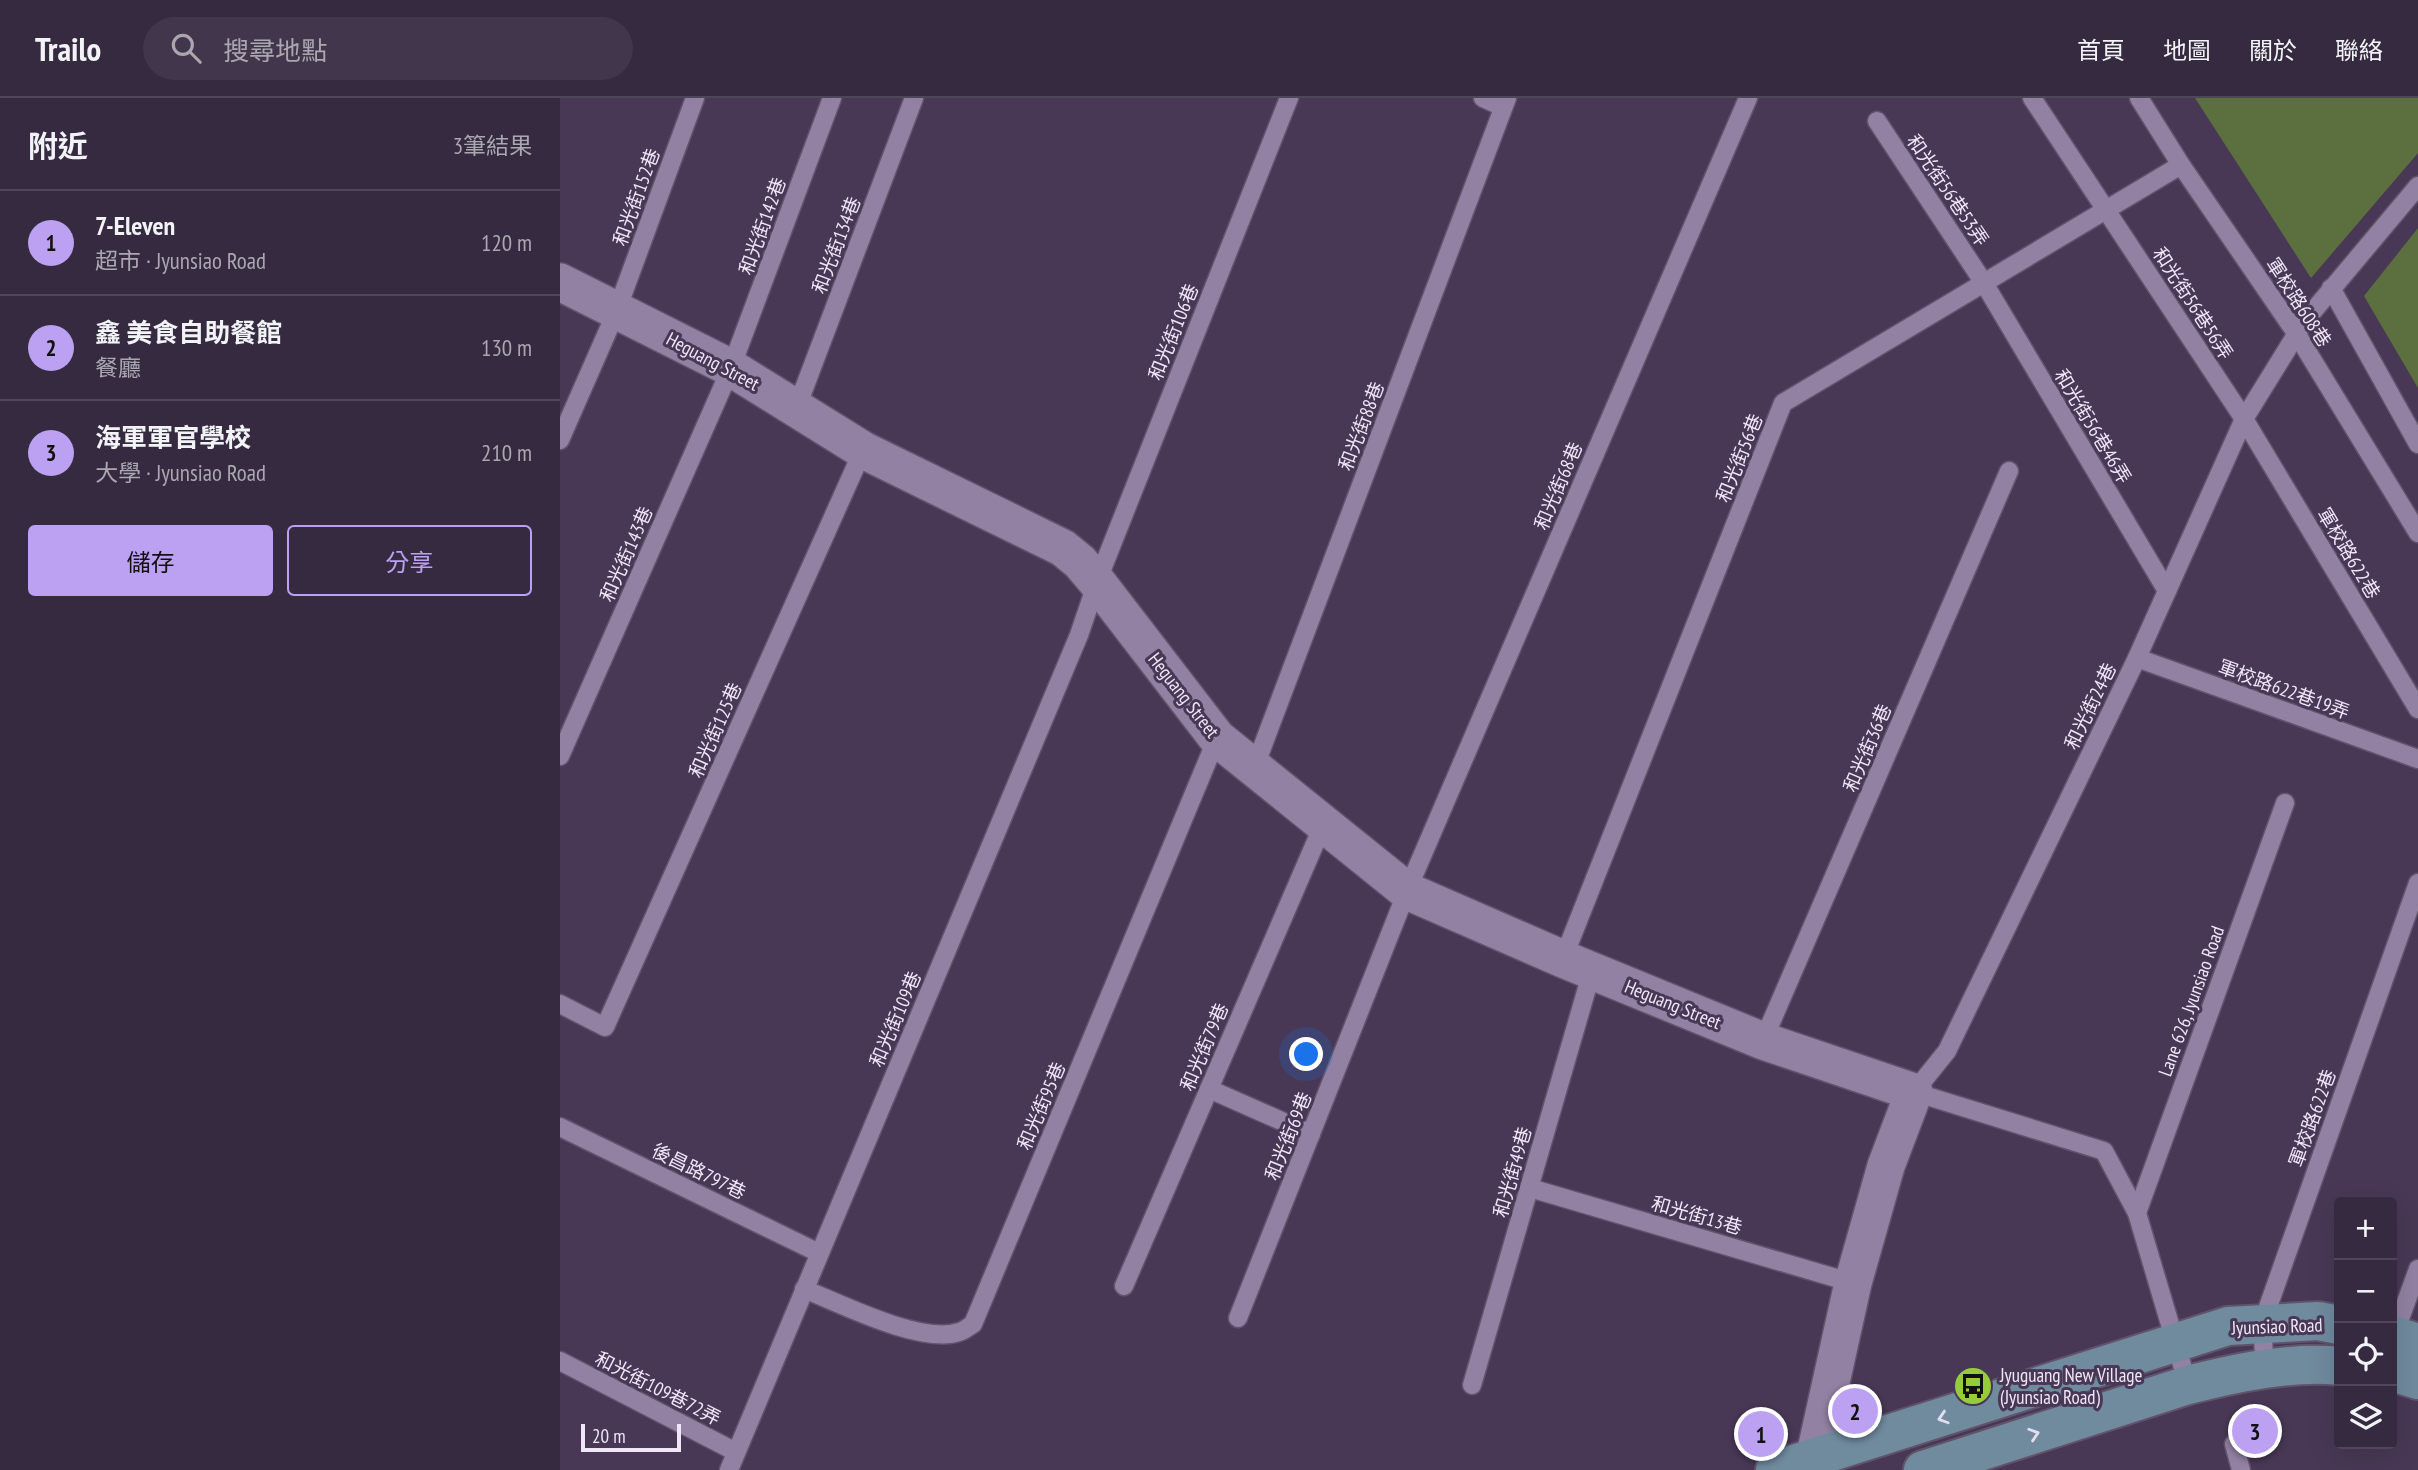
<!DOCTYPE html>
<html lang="zh-TW">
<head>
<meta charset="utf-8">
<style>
  body { margin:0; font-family:"PT Sans Narrow","Noto Sans TC",sans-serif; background:#41364b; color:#f1f3f6 }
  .controls { position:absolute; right:21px; bottom:21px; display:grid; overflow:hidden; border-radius:7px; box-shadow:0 7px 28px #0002 }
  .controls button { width:63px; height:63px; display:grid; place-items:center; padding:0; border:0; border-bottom:2px solid #504659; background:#362a40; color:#f1f3f6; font:35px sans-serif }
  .scale { position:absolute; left:21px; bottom:18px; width:100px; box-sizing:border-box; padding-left:7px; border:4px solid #efe6f8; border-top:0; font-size:19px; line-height:24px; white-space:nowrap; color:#efe6f8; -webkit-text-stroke:5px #483856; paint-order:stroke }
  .you { position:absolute; left:747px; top:957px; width:24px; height:24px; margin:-18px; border:5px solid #fff; border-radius:50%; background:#1a73e8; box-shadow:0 0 0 10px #1a73e833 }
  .badge { display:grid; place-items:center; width:46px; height:46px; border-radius:50%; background:#bca0f2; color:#111; font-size:23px; font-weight:700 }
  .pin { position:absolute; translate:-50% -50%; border:4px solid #fff; box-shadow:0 2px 7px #0006 }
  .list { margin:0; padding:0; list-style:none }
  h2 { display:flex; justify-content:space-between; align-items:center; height:91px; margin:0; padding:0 28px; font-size:30px }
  h2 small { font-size:23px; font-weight:400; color:#aaa7b1 }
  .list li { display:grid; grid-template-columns:46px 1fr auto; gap:21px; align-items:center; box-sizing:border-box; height:105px; padding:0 28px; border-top:2px solid #504659 }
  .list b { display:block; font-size:26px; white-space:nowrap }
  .list p { margin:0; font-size:23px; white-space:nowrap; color:#aaa7b1 }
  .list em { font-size:23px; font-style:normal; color:#aaa7b1 }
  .actions { display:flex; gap:14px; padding:21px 28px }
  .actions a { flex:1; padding:16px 0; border:2px solid #bca0f2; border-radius:7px; text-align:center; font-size:24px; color:#bca0f2 }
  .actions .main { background:#bca0f2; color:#111 }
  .icon { flex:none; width:38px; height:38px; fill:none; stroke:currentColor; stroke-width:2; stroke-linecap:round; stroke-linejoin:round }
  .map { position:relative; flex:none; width:1858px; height:1372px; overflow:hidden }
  header { display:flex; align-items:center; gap:42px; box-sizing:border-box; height:98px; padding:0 35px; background:#362a40; border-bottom:2px solid #504659 }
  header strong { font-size:33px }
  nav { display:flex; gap:38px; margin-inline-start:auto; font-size:24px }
  .search { width:490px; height:63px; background:#41364b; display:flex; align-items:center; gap:18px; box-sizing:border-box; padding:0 24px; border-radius:38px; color:#aaa7b1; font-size:26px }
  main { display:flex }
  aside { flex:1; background:#362a40 }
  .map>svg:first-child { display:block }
</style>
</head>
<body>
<header>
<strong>Trailo</strong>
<div class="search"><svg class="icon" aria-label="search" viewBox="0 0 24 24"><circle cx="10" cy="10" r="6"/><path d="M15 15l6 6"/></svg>搜尋地點</div>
<nav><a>首頁</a><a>地圖</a><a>關於</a><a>聯絡</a></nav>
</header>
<main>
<aside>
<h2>附近<small>3筆結果</small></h2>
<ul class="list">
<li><span class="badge">1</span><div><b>7-Eleven</b><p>超市 · Jyunsiao Road</p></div><em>120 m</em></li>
<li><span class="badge">2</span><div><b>鑫 美食自助餐館</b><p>餐廳</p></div><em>130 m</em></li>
<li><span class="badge">3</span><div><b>海軍軍官學校</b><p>大學 · Jyunsiao Road</p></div><em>210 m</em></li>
</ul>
<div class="actions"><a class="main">儲存</a><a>分享</a></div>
</aside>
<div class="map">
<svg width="1858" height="1372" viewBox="0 0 1858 1372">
  <rect width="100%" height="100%" fill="#483856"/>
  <g fill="#5b703e">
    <path d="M1635,0H1858V55L1751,180Z"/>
    <path d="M1858,130V290L1804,198Z"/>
  </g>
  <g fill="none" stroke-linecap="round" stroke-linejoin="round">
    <defs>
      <g id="lane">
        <path d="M923,0L943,9"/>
        <path d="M1472,0L1684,321L1858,611"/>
        <path d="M1579,0L1621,67L1736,235L1858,435"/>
        <path d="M1317,23L1424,185L1607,493"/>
        <path d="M1771,190L1858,346"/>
        <path d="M237,309L354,0"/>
        <path d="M0,342L57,212L135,0"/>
        <path d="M1577,560L1858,661"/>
        <path d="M0,658L171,270L272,0"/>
        <path d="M694,671L947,0"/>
        <path d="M1003,861L1223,305L1621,67"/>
        <path d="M0,906L45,929L303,352"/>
        <path d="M1203,943L1449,373"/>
        <path d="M649,991L751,1036"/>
        <path d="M0,1029L259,1155"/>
        <path d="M970,1090L1293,1185"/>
        <path d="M1577,1115L1725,705"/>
        <path d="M564,1188L763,727"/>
        <path d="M244,1191C281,1206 362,1247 399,1234C404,1233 408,1229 413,1226L657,640"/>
        <path d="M678,1220L847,793L1188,0"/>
        <path d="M1833,1240L1858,1171"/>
        <path d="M0,1263L176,1354"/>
        <path d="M1705,1272L1702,1226L1858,785"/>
        <path d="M912,1287L1032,873"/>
        <path d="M1628,1287L1577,1115L1544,1053L1354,994L1387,953L1577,560L1684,321L1744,224L1858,88"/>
        <path d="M1674,1346L1681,1372"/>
        <path d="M169,1372L519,537L537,484L729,0"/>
      </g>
      <path id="street" d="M0,184L171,270L303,352L503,450L520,464L537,484L657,640L847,793L1003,861L1203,943L1354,994L1326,1068L1293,1185L1254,1361L1256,1372"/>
      <g id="secondary">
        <path d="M1832,1237L1858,1245"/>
        <path d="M1832,1274L1858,1282"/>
        <path d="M1215,1372L1668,1228L1758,1223L1779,1227"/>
        <path d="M1363,1372L1628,1287C1675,1275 1731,1263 1779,1268"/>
      </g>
    </defs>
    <use href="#lane" stroke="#60536b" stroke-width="21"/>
    <use href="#street" stroke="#60536b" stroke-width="40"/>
    <use href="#secondary" stroke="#60536b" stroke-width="42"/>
    <use href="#lane" stroke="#9281a2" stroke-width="18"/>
    <use href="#street" stroke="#9281a2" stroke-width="37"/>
    <use href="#secondary" stroke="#708a9e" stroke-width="38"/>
  </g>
  <defs><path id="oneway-chevron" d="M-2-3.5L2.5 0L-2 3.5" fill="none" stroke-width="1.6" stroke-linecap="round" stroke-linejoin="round" transform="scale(1.75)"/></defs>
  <g stroke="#e2ddef">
    <use href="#oneway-chevron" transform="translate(1383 1320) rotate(162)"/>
    <use href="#oneway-chevron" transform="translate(1474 1336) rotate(-18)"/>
  </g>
  <defs>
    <symbol id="bus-disc" viewBox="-11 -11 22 22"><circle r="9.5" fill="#96cc39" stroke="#483856"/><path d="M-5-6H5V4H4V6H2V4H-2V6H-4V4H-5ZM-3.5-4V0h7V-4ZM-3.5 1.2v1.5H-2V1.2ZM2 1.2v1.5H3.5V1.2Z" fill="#111"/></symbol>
  </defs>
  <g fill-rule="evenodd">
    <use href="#bus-disc" x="1391" y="1266" width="44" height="44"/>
  </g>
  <g text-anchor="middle" stroke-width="6" stroke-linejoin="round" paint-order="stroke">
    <g font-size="19" fill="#efe6f8" stroke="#483856">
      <text transform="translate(1388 92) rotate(56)" y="7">和光街56巷53弄</text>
      <text transform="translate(76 99) rotate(-70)" y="7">和光街152巷</text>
      <text transform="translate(202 128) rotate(-70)" y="7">和光街142巷</text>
      <text transform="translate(276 147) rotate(-69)" y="7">和光街134巷</text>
      <text transform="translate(1739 204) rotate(57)" y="7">軍校路608巷</text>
      <text transform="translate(1633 205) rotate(57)" y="7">和光街56巷56弄</text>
      <text transform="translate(613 234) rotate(-68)" y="7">和光街106巷</text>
      <text transform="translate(153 263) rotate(28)" y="7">Heguang Street</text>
      <text transform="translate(801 328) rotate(-69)" y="7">和光街88巷</text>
      <text transform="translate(1533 328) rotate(59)" y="7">和光街56巷46弄</text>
      <text transform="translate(1179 360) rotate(-68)" y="7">和光街56巷</text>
      <text transform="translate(998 388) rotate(-67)" y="7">和光街68巷</text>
      <text transform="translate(1789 455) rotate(59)" y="7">軍校路622巷</text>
      <text transform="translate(66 456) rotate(-66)" y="7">和光街143巷</text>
      <text transform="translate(1724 591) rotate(20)" y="7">軍校路622巷19弄</text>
      <text transform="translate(624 597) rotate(52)" y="7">Heguang Street</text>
      <text transform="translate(1530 608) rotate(-64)" y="7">和光街24巷</text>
      <text transform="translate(155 632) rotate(-66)" y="7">和光街125巷</text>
      <text transform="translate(1307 650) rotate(-67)" y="7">和光街36巷</text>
      <text transform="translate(1631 903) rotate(-70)" y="7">Lane 626, Jyunsiao Road</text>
      <text transform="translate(1113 906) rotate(22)" y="7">Heguang Street</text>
      <text transform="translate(335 921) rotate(-67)" y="7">和光街109巷</text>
      <text transform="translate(644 949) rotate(-67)" y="7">和光街79巷</text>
      <text transform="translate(481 1008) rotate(-67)" y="7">和光街95巷</text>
      <text transform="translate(1752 1020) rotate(-70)" y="7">軍校路622巷</text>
      <text transform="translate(728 1038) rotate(-68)" y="7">和光街69巷</text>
      <text transform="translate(139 1073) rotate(26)" y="7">後昌路797巷</text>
      <text transform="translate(952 1074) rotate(-74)" y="7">和光街49巷</text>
      <text transform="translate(1137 1117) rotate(16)" y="7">和光街13巷</text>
      <text transform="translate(1717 1228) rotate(-2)" y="7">Jyunsiao Road</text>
      <text transform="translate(98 1290) rotate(27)" y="7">和光街109巷72弄</text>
    </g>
    <g font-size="19" fill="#efe6f8" stroke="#483856" text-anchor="start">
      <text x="1440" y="1284">Jyuguang New Village<tspan x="1440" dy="22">(Jyunsiao Road)</tspan></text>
    </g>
  </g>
</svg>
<div class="controls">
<button>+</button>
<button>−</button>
<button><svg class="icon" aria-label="locate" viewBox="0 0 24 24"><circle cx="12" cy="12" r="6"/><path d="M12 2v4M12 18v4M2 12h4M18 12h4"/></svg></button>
<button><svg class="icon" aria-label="layers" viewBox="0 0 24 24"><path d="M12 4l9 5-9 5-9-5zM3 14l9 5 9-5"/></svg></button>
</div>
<div class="scale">20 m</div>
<div class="you"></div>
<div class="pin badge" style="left:1201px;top:1336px">1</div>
<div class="pin badge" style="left:1295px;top:1313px">2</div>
<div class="pin badge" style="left:1695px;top:1333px">3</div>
</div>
</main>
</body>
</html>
